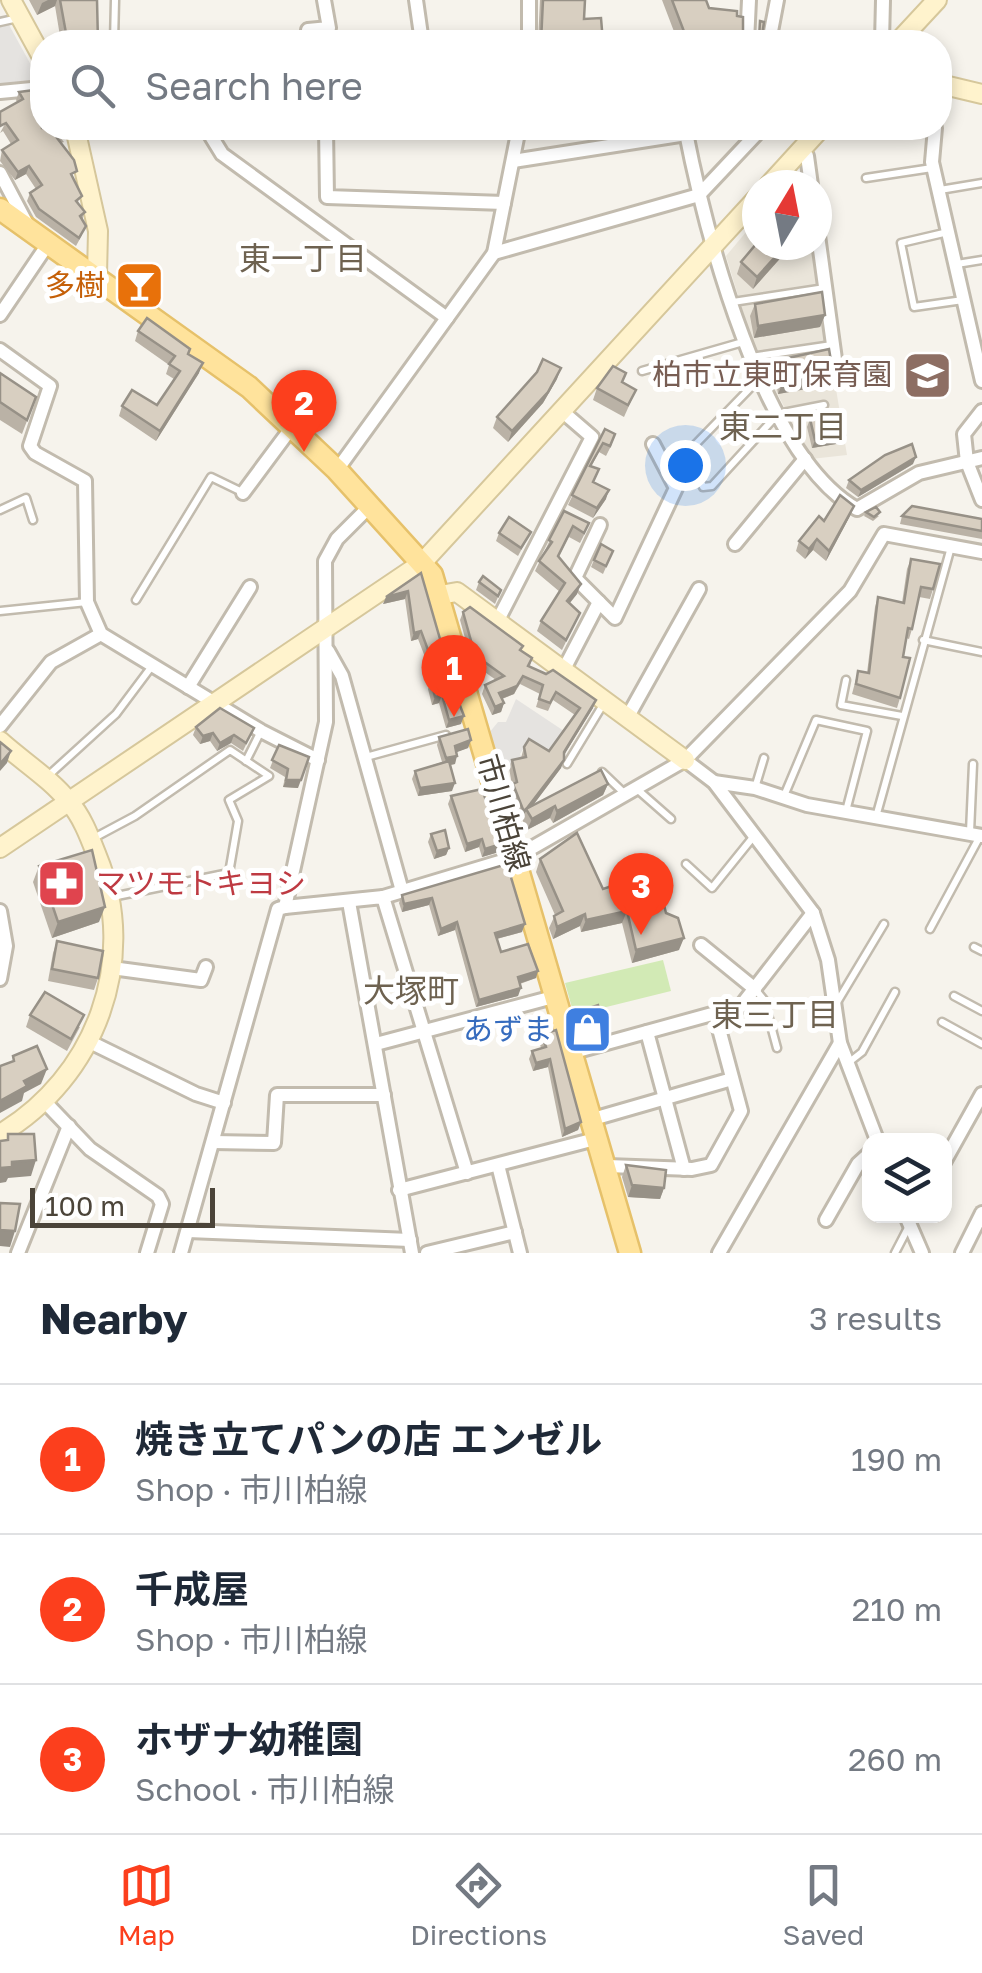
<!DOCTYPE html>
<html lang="en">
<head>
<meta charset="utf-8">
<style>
  body { margin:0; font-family:"Golos Text","Noto Sans JP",sans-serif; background:#f2f2f3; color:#1f2937 }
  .controls { position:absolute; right:30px; bottom:30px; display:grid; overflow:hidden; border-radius:20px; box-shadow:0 5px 15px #0003 }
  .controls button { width:90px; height:90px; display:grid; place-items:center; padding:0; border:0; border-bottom:2px solid #e0e1e3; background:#fff; color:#1f2937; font:50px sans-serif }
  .compass { position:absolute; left:742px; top:170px; width:90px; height:90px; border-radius:50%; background:#fff; box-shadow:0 5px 15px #0003; rotate:10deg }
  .scale { position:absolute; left:30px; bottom:25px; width:185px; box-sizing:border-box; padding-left:10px; border:5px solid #4b4439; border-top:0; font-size:28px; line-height:35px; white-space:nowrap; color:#4b4439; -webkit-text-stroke:8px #fff; paint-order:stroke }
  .you { position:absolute; left:685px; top:465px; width:35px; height:35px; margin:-25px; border:8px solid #fff; border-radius:50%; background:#1a73e8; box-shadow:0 0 0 15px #1a73e833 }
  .badge { display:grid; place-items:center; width:65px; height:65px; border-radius:50%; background:#fc3f1d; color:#fff; font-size:32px; font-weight:700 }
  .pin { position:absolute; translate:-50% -82px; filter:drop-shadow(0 2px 5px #0008) }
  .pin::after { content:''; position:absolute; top:52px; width:35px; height:30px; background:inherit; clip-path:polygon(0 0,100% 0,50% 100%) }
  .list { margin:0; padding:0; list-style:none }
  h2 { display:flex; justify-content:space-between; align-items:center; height:130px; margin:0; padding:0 40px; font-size:42px }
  h2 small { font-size:32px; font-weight:400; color:#747a83 }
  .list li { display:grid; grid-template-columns:65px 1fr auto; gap:30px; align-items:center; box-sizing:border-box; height:150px; padding:0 40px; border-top:2px solid #e0e1e3 }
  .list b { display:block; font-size:38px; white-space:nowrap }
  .list p { margin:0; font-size:32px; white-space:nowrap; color:#747a83 }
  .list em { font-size:32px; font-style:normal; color:#747a83 }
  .icon { flex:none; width:55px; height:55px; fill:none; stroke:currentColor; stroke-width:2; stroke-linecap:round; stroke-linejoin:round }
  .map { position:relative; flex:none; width:982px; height:1253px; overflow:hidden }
  .search { position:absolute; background:#fff; box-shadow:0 5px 15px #0003; left:30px; right:30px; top:30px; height:110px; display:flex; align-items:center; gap:25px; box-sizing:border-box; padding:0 35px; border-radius:40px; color:#747a83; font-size:38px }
  .sheet { height:580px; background:#fff }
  nav { display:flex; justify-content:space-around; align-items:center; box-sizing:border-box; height:140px; border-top:2px solid #e0e1e3; background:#fff; font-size:28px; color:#747a83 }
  nav a { display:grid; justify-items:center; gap:5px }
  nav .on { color:#fc3f1d }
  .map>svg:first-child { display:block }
</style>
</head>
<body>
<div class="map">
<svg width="982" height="1253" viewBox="0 0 982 1253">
  <rect width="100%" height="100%" fill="#f6f3ec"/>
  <path fill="#eae5da" d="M757,219V245H812L847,455L811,459L754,348L726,256Z"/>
  <path fill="#d2eab5" d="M663,960L671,991L574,1015L565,983Z"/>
  <g fill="#e5e3e0">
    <path d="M9,25L42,85L0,88V27Z"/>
    <path d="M516,699L564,731L545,757L525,746L520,754L524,763L500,770L489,733L498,722H506Z"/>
  </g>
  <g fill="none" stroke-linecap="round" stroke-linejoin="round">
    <defs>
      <g id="lane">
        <path d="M0,22L18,18"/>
        <path d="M114,42L115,0"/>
        <path d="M866,178L932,168"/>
        <path d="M940,190L982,183"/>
        <path d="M948,232L901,243L914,307L963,300"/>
        <path d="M957,264L982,260"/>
        <path d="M733,302L825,288"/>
        <path d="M751,357L832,345"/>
        <path d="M642,371L743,342"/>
        <path d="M758,380L689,451L703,487L712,486L778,414L824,405"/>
        <path d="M0,510L26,498L33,520"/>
        <path d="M136,600L211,477L242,492"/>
        <path d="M0,611L87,602"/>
        <path d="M923,640L982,652"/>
        <path d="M846,680L841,705L902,716"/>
        <path d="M366,757L446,735"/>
        <path d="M246,761L261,731"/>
        <path d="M567,764L604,703"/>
        <path d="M602,772L625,794"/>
        <path d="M49,775L116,714L152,666"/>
        <path d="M755,788L764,758"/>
        <path d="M638,790L671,819"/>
        <path d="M784,796L816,720L867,731L846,811"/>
        <path d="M876,817L951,547"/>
        <path d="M970,832L973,764"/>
        <path d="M92,839L135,816L230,750L269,776L229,800L238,821L229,873L112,897"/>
        <path d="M686,864L712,888L754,836"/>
        <path d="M930,929L979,838"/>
        <path d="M974,947L982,951"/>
        <path d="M755,989L764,1000L777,1048"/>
        <path d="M954,996L982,1011"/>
        <path d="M836,1004L884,924"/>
        <path d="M942,1022L982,1044"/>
        <path d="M848,1063L862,1052L895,992"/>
        <path d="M895,1253L909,1226"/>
      </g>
      <g id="street">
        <path d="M416,0L422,42"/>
        <path d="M310,42L308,30L329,28L324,0"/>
        <path d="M529,42V0"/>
        <path d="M747,42L749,0"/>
        <path d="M769,42L777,0"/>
        <path d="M882,42L883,0"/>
        <path d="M0,92L42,88"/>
        <path d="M206,128L222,154L447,318"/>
        <path d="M326,128L327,197L504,203"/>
        <path d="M685,128C705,230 762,456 857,509L919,473L982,458"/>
        <path d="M935,128L932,162L982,381"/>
        <path d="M801,150L807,156L811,185"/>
        <path d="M513,161L686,134"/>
        <path d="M0,173L27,224"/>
        <path d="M817,228L838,381"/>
        <path d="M494,253L699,195L762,128"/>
        <path d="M0,315L50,241"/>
        <path d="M0,350L50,386L30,446L35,453L85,481L87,602L101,634L261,731L318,760"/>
        <path d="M982,411L964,434L967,462L982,500"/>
        <path d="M337,470L494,253L519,128"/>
        <path d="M243,493L292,427"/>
        <path d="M735,544L805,459"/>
        <path d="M599,602L575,578L600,525"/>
        <path d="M497,622L592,437L563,412"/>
        <path d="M328,651L342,676L402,891"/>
        <path d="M563,671L599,602L615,618L676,488L653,444"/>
        <path d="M188,687L250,587"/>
        <path d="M627,718L699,589"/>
        <path d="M0,726L51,662L101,634"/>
        <path d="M685,760L714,782L813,913L828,960L840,1043L877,1140"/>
        <path d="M714,782L755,788L807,805L982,836"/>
        <path d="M383,897L516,857L685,760L850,591L884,534L982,552"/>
        <path d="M349,902L412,1253"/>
        <path d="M285,907L383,897L467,1173"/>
        <path d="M0,911L6,946L0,979"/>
        <path d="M701,945L755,989"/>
        <path d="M112,968L201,980L206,967"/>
        <path d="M647,1032L684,1169"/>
        <path d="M90,1042L196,1094L224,1103"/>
        <path d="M376,1044L557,996"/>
        <path d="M574,1052L741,1006L813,913"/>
        <path d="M45,1102L90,1149L158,1196L162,1204L147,1253"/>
        <path d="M593,1119L732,1079"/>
        <path d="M213,1142L274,1143L277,1095H384"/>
        <path d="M944,1162L982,1094"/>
        <path d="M498,1165L520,1253"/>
        <path d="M607,1166L692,1169L711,1165L741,1111L715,1014"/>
        <path d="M399,1190L599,1138"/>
        <path d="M906,1216L922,1253"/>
        <path d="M826,1220L858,1164L870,1153"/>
        <path d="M188,1231L410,1240"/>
        <path d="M18,1253L69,1126"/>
        <path d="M181,1253L278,909L285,907L326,722L325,561L337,539L371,505"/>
        <path d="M427,1253L515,1232"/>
        <path d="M719,1253L840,1043"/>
        <path d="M962,1253L982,1213"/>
      </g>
      <g id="secondary">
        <path d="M11,0L42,57"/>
        <path d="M898,42L937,0"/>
        <path d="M940,84L982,94"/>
        <path d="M75,128L98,231L97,275"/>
        <path d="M769,185L821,128"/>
        <path d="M440,595L457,592L685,760"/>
        <path d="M0,741C22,761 51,779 69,802C82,816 90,838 97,856C140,960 95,1078 0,1134"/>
        <path d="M0,848L422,563L757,198"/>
      </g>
      <path id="primary" d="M0,209L249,387L337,470L432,575L630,1253"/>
    </defs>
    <use href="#lane" stroke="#c2bbae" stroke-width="11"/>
    <use href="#street" stroke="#c2bbae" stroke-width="18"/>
    <use href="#secondary" stroke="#d6c79b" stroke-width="22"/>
    <use href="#primary" stroke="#e6c16a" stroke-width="25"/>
    <use href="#lane" stroke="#fff" stroke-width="6"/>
    <use href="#street" stroke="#fff" stroke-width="12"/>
    <use href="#secondary" stroke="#fff3cd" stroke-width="18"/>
    <use href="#primary" stroke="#ffe39c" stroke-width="20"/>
  </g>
  <g fill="#bab2a6">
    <path d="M29,0H97L98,42H58L60,36L55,6L37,15Z"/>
    <path d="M540,0H585L584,19L603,42H538Z"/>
    <path d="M662,0H706L709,8L737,16L743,31L750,38L749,42H678Z"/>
    <path d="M19,92L64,142L61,143L74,180L79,205L85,212L82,220V235L76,246L36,217L27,201L30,193L36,189L26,174L15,180L0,161L2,150L11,144L3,131L0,133L17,102L16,100Z"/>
    <path d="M792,245L753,289L737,274L741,262Z"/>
    <path d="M755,304L825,315L820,327L754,338L750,316Z"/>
    <path d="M138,331L188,354L199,373L156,441L119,416L122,406L157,405L174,379L166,374L169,365L135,341Z"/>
    <path d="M779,360L829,385L778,394L775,372Z"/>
    <path d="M0,373L36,397L22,434L0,420Z"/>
    <path d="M557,379L543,403L508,442L493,428L497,417Z"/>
    <path d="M623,382L636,390L624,417L593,400L597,388Z"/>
    <path d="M810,419L845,435L842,443L812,448L807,427Z"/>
    <path d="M605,429L612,444L606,456L599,452L591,467L594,482L606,499L593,518L568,505Z"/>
    <path d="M913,464L858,497L846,488L849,480Z"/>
    <path d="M564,511L585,533L580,543L569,537L559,557L577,594L570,603L580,613L562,650L537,631L541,621L560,592L535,571Z"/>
    <path d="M866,512L879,516L873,521L864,516Z"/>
    <path d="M850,516L826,561L813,550L805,559L796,551L799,541L824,521Z"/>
    <path d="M902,516L982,519V539L900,524Z"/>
    <path d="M531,532L518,556L496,541L499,533Z"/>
    <path d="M613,551L603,574L591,567L594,560Z"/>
    <path d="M911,559L933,589L930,599L919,597L912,629L909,639L906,638L903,657L900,698L897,708L852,694L858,671L867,673L875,607L878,597L902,603L907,569Z"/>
    <path d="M421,573L442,646L439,654L425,657L418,639L411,641L405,599L383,604Z"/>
    <path d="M479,582L501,590L495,604L476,590Z"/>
    <path d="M463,612L523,646L521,651L532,658L530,666L593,708L564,755L561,768L533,805L608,784L603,795L553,823L550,818L527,830L510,792L512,785L509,768L512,760L521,758L524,747L549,751L575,715L553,700L548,711L536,707L540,694L520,684L514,694L502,699L504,703L501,712L492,715L482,694L485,685L496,680L472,663L460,620Z"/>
    <path d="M449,677L461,724L446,728L439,703L432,705L428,689L431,681Z"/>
    <path d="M196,727L254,728L243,751L231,743L217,751L210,741L200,744L193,735Z"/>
    <path d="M439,737L471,740L468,748L456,752L455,764L450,765L452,791L418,796L412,779L415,771L442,762L437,745Z"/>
    <path d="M279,745L298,788L283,787L285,777L270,768Z"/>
    <path d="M451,796L499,852L482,857L479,847L465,852L448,804Z"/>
    <path d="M431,834L449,848L446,855L434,859L428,842Z"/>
    <path d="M540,859L603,889H633L657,907L679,950L632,963L622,923L581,932L580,926L553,939L549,928L555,915L536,872Z"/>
    <path d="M507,864L522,932L497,939L501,952L536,978L520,984L518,996L476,1007L455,930L438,936L429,905L402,912L399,903L402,895Z"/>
    <path d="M39,866L99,922L52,938L33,882Z"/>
    <path d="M57,941L98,978L94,990L48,981L53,953Z"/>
    <path d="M589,1008L603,1026L600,1033L582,1038L578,1024L580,1017L586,1015Z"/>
    <path d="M30,1015L80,1027L67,1051L26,1027Z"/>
    <path d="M542,1034L581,1122L578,1130L562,1137L548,1067L533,1071L529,1059L532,1051L541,1048L539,1041Z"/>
    <path d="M626,1165L664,1188L660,1199L628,1197L622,1177Z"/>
  </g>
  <g fill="#979187">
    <path d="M48,0H57L55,6L37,15L42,3Z"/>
    <path d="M713,37L750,38L749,42H696Z"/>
    <path d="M29,166L26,174L15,180L18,172Z"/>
    <path d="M786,245H792L753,289L757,277Z"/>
    <path d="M825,315L820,327L754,338L758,326Z"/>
    <path d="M203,363L199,373L156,441L160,431Z"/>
    <path d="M561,368L557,379L543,403L508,442L512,431Z"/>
    <path d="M833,373L829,385L778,394L783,382Z"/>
    <path d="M845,435L842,443L812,448L815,440Z"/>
    <path d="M916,457L913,464L858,497L861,490Z"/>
    <path d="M609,490L606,499L593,518L597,508Z"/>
    <path d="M854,506L850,516L826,561L829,551Z"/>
    <path d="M817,539L813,550L805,559L809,549Z"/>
    <path d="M581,584L577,594L563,611L567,601Z"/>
    <path d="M408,591L405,599L383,604L386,597Z"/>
    <path d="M421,631L418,639L411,641L414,633Z"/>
    <path d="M442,646L439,654L425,657L428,650Z"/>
    <path d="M523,676L514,694L496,701L499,693Z"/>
    <path d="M442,695L439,703L432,705L435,697Z"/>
    <path d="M596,700L593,708L561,760L564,752Z"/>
    <path d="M504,703L501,712L492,715L495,707Z"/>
    <path d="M464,716L461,724L446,728L449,720Z"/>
    <path d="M213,733L210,741L200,744L203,736Z"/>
    <path d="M234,735L231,743L217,751L220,743Z"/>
    <path d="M471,740L468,748L452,754L455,746Z"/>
    <path d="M11,751L7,763L0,771V764Z"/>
    <path d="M457,756L455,764L444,766L446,758Z"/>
    <path d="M564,760L561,768L528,812L526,810Z"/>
    <path d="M286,780H301L298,788L283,787Z"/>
    <path d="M455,783L452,791L418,796L420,788Z"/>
    <path d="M608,784L603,795L553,823L557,811Z"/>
    <path d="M555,806L550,818L527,830L532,819Z"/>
    <path d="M482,839L479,847L465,852L467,844Z"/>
    <path d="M501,844L499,852L482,857L485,849Z"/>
    <path d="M449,848L446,855L434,859L437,851Z"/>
    <path d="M432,898L429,905L402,912L404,904Z"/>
    <path d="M105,907L99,922L52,938L58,922Z"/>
    <path d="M627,911L622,923L581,932L586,920Z"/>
    <path d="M585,914L580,926L553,939L557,927Z"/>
    <path d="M457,922L455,930L438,936L441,929Z"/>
    <path d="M525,924L522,932L492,940L495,933Z"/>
    <path d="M684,938L679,950L632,963L636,950Z"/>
    <path d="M538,971L536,978L515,985L518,977Z"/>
    <path d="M521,988L518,996L476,1007L479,1000Z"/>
    <path d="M603,1026L600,1033L582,1038L584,1030Z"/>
    <path d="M550,1059L548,1067L533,1071L536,1063Z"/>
    <path d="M47,1069L41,1084L24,1093L22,1101L0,1113V1101L24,1081Z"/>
    <path d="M581,1122L578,1130L562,1137L565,1129Z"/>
    <path d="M36,1160L31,1176L8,1178L6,1182L0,1183V1168L12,1162Z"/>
    <path d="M632,1185L664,1188L660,1199L628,1197Z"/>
    <path d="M0,1230L15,1231L10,1247L0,1246Z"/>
  </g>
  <g fill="#d8cfc1" stroke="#979187" stroke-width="2.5">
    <path d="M60,0H97L98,42H64L61,34L66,33Z"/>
    <path d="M543,0H585L584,19L601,18L603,42H541Z"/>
    <path d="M672,0H706L709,8L737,11V16L743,17V31L750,38L713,37L696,42H688Z"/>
    <path d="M760,21L764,22L762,36L767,42H753L759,39Z"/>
    <path d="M42,89V128H64L67,133L57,138L74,160L77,171L71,174L82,196L76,201L85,212L80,216L86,226L79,238L39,209L30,193L42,185L29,166L18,172L2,150L18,140L6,123L0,126V112L23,99L19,92Z"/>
    <path d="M757,243V245H786L757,277L741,262Z"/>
    <path d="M822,292L825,315L758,326L755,304Z"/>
    <path d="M147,318L190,349L188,354L203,363L160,431L122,406L132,390L157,405L180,371L169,364L175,356L138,331Z"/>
    <path d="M829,349L833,373L783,382L779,360Z"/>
    <path d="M543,359L561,368L548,392L512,431L497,417L537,372Z"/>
    <path d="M613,366L626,373L622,382L636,390L628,405L597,388Z"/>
    <path d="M0,373L36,397L27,420L0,402Z"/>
    <path d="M842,415L845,435L815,440L810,419Z"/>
    <path d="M605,429L615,434L610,446L603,443L590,466L599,469L593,482L609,490L597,508L572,495Z"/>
    <path d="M912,444L916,457L861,490L849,480L885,455Z"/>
    <path d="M840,495L854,506L829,551L817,539L809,549L799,541L819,516L824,521Z"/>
    <path d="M912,506L982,519V531L902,516Z"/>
    <path d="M876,507L880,512L874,517L866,512Z"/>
    <path d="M564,511L589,523L584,533L573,526L558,556L581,584L567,601L580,613L566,640L541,621L565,583L539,561L552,542L549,540Z"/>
    <path d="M509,517L531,532L521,548L499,533Z"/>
    <path d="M601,544L613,551L606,566L594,560Z"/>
    <path d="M911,559L940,564L933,589L921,587L912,629L908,628L903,657L910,658L900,698L856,684L858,671L869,673L878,597L904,603Z"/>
    <path d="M421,573L442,646L428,650L421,631L414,633L408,591L386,597Z"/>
    <path d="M483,576L501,590L498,596L479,582Z"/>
    <path d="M470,607L523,646L520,650L532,658L528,666L546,674L553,670L596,700L564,752V760L524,812L513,784L517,782L512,760L526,757L524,747L529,739L549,751L580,708L556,692L550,703L539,699L543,685L523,676L517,686L499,693L504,703L495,707L485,685L504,676L475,655L463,612Z"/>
    <path d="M449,677L464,716L449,720L442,695L435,697L431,681Z"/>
    <path d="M220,708L254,728L246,743L234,735L220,743L213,733L203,736L196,727Z"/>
    <path d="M468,729L471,740L455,746L457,756L446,758L439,737Z"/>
    <path d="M0,742L11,751L0,764Z"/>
    <path d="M279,745L309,757L301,780H286L288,769L272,760Z"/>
    <path d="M449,761L455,783L420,788L415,771Z"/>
    <path d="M601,770L608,784L557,811L555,806L532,819L526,809Z"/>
    <path d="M482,789L501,844L485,849L482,839L467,844L451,796Z"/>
    <path d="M445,830L449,848L437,851L431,834Z"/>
    <path d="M577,833L603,889L630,880L633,889L641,887L650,902L655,900L657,907L664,905L666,913L678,918L684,938L636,950L627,911L586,920L585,914L557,927L554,916L563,911L540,859Z"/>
    <path d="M92,850L105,907L58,922L39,866Z"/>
    <path d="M507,864L525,924L495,933L501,952L528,944L538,971L518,977L521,988L479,1000L457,922L441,929L432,898L404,904L402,895Z"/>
    <path d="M57,941L103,951L98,978L52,969Z"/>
    <path d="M45,992L84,1015L71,1039L30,1015Z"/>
    <path d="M598,1005L603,1026L584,1030L580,1017L591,1014L589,1008Z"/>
    <path d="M556,1030L581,1122L565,1129L550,1059L536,1063L532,1051L546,1047L542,1034Z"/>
    <path d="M37,1046L47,1069L24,1081L27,1086L0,1101V1066L14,1061L13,1056Z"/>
    <path d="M8,1134H34L36,1160L12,1162V1167L0,1168V1141L8,1140Z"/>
    <path d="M626,1165L666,1170L664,1188L632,1185Z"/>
    <path d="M0,1203L20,1204L15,1231L0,1230Z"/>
  </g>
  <defs>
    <symbol id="bar-square" viewBox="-11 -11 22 22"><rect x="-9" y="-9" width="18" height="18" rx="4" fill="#e8710a" stroke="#fff"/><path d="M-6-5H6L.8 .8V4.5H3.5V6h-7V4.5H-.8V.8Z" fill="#fff"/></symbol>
    <symbol id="school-square" viewBox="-11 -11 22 22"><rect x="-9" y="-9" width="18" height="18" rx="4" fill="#8d6e63" stroke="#fff"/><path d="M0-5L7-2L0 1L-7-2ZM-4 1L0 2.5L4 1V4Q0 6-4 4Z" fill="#fff"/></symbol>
    <symbol id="pharmacy-square" viewBox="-11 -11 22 22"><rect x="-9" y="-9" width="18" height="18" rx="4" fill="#e0444e" stroke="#fff"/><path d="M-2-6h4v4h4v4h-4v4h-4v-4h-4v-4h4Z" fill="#fff"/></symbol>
    <symbol id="shop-square" viewBox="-11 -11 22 22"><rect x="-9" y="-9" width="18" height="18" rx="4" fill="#3f7fe0" stroke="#fff"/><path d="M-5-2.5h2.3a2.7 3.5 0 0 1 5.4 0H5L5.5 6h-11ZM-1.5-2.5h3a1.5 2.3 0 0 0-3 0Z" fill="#fff"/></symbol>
  </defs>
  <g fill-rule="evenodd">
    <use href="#bar-square" x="112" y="258" width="55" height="55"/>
    <use href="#school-square" x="900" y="348" width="55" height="55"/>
    <use href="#pharmacy-square" x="34" y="856" width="55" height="55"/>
    <use href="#shop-square" x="560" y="1002" width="55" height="55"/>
  </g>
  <g text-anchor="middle" stroke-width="10" stroke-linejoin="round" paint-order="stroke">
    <g font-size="30" fill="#c56008" stroke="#fff" text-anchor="end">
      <text x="105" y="296">多樹</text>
    </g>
    <g font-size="30" fill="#785e54" stroke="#fff" text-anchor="end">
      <text x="892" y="385">柏市立東町保育園</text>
    </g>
    <g font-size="30" fill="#4b4439" stroke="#fff">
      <text transform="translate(503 813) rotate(74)" y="10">市川柏線</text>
    </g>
    <g font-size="30" fill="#be3a42" stroke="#fff" text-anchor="start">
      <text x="96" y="894">マツモトキヨシ</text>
    </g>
    <g font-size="30" fill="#366cbe" stroke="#fff" text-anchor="end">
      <text x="553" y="1040">あずま</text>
    </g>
    <g font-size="32" fill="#6e6250" stroke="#fff">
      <text x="303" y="270">東一丁目</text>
      <text x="783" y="438">東二丁目</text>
      <text x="411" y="1002">大塚町</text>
      <text x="775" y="1026">東三丁目</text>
    </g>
  </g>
</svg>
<div class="controls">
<button><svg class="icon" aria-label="layers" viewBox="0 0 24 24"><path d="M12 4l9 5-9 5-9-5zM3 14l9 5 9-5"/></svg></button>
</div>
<svg class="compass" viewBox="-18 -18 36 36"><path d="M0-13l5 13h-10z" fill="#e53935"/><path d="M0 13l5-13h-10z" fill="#747a83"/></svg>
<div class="scale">100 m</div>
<div class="you"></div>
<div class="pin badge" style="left:454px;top:717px">1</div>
<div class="pin badge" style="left:304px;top:452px">2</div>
<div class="pin badge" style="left:641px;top:935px">3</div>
<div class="search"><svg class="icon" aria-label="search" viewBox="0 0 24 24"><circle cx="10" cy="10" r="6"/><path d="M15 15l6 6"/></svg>Search here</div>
</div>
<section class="sheet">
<h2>Nearby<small>3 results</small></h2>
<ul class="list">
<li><span class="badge">1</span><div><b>焼き立てパンの店 エンゼル</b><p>Shop · 市川柏線</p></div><em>190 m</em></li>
<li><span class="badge">2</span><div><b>千成屋</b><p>Shop · 市川柏線</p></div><em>210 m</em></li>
<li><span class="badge">3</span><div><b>ホザナ幼稚園</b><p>School · 市川柏線</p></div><em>260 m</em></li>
</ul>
</section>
<nav>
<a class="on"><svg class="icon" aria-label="map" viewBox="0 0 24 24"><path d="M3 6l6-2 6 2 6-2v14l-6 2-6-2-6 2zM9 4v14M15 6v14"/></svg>Map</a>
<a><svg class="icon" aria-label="directions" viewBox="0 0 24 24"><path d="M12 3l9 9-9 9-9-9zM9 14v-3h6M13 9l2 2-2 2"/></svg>Directions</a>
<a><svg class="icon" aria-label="saved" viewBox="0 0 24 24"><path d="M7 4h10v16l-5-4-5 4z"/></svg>Saved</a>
</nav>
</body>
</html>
